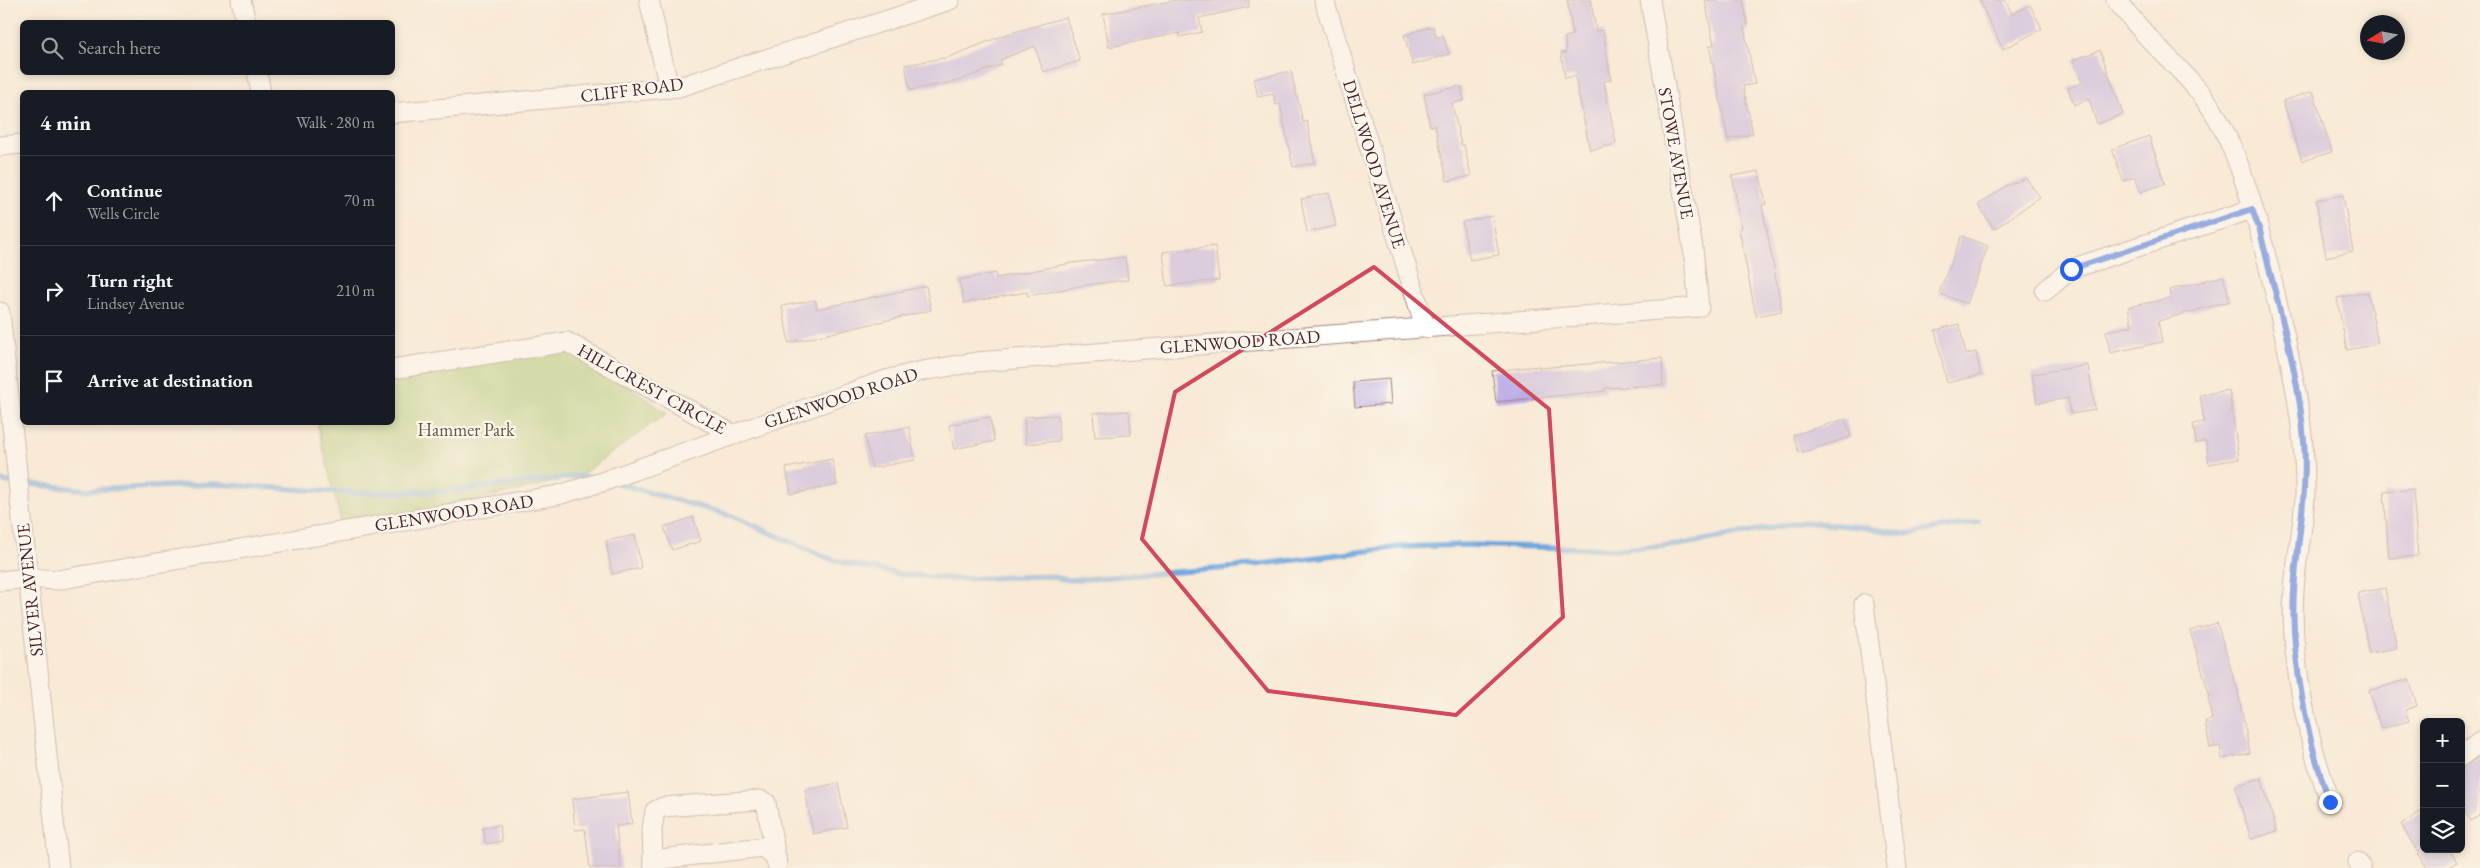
<!DOCTYPE html>
<html lang="en">
<head>
<meta charset="utf-8">
<style>
  body { margin:0; font-family:"EB Garamond",serif; background:#242831; color:#f1f3f6 }
  .controls { position:absolute; right:15px; bottom:15px; display:grid; overflow:hidden; border-radius:8px; box-shadow:0 2px 8px #0003 }
  .controls button { width:45px; height:45px; display:grid; place-items:center; padding:0; border:0; border-bottom:1px solid #363941; background:#171b24; color:#f1f3f6; font:25px sans-serif }
  .compass { position:absolute; left:2360px; top:15px; width:45px; height:45px; border-radius:50%; background:#171b24; box-shadow:0 2px 8px #0003; rotate:259deg }
  .stop { position:absolute; width:15px; height:15px; margin:-11px; border:4px solid #2563eb; border-radius:50%; background:#fff }
  .stop.end { background:#2563eb; border-color:#fff; box-shadow:0 1px 5px #0008 }
  .list { margin:0; padding:0; list-style:none }
  h2 { display:flex; justify-content:space-between; align-items:center; height:65px; margin:0; padding:0 20px; font-size:21px }
  h2 small { font-size:16px; font-weight:400; color:#9ea1a6 }
  .list li { display:grid; grid-template-columns:32px 1fr auto; gap:15px; align-items:center; box-sizing:border-box; height:90px; padding:0 20px; border-top:1px solid #363941 }
  .list b { display:block; font-size:19px; white-space:nowrap }
  .list p { margin:0; font-size:16px; white-space:nowrap; color:#9ea1a6 }
  .list em { font-size:16px; font-style:normal; color:#9ea1a6 }
  .icon { flex:none; width:28px; height:28px; fill:none; stroke:currentColor; stroke-width:2; stroke-linecap:round; stroke-linejoin:round }
  .map { position:relative; flex:none; width:2480px; height:868px; overflow:hidden }
  .search { position:absolute; background:#171b24; box-shadow:0 2px 8px #0003; left:20px; top:20px; width:375px; height:55px; display:flex; align-items:center; gap:12px; box-sizing:border-box; padding:0 18px; border-radius:8px; color:#9ea1a6; font-size:19px }
  .panel { position:absolute; background:#171b24; box-shadow:0 2px 8px #0003; left:20px; top:90px; width:375px; height:335px; border-radius:8px }
  .map>svg:first-child { display:block }
</style>
</head>
<body>
<div class="map">
<svg width="2480" height="868" viewBox="0 0 2480 868">
  <rect width="100%" height="100%" fill="#fbf7ec"/>
  <filter id="ink" filterUnits="userSpaceOnUse"><feTurbulence type="fractalNoise" baseFrequency=".02" numOctaves="2"/><feDisplacementMap in="SourceGraphic" scale="10" xChannelSelector="R" yChannelSelector="G"/><feConvolveMatrix kernelMatrix="1 2 1 2 8 2 1 2 1" color-interpolation-filters="sRGB"/></filter>
  <filter id="wash" filterUnits="userSpaceOnUse"><feTurbulence type="fractalNoise" baseFrequency=".0096" numOctaves="4" result="noise"/><feDisplacementMap in="SourceGraphic" scale="20" xChannelSelector="R" yChannelSelector="G"/><feGaussianBlur stdDeviation="1.12" result="paint"/><feColorMatrix in="noise" values="0 0 0 0 0 0 0 0 0 0 0 0 0 0 0 0 0 1.4 0 .05"/><feComposite in="paint" operator="in"/></filter>
  <g filter="url(#wash)">
    <rect width="100%" height="100%" fill="#f8ead6"/>
    <path fill="#a9c972" stroke="#7a744e" d="M567,342L667,413L580,476L343,531L317,423L392,422L393,369Z"/>
    <g fill="none" stroke-linecap="round" stroke-linejoin="round">
      <g stroke="#6ea6dd" stroke-width="5.5">
        <path d="M0,481L89,490L213,484L357,493L450,491L580,476L591,478"/>
        <path d="M617,483L732,516L828,558L853,565L899,574L956,579L1046,576L1070,580L1229,568L1400,547L1465,545L1622,549L1678,545L1803,522L1861,527L1905,534L1978,522"/>
      </g>
    </g>
    <g id="blocks">
      <g fill="#baaae5">
        <path d="M1177,0H1249V7L1199,18L1202,32L1180,37L1179,33L1109,47L1103,14Z"/>
        <path d="M1567,0H1591L1596,31L1603,30L1611,80L1604,81L1616,144L1590,150L1575,76L1565,78L1561,53H1566L1565,37L1573,35Z"/>
        <path d="M1705,0H1743L1748,27H1744L1755,84L1743,86L1753,134L1728,139L1709,46L1714,45Z"/>
        <path d="M1979,0H2005L2012,14L2030,5L2042,29L2003,49Z"/>
        <path d="M1066,17L1080,61L1043,72L1035,46L1000,60L1002,64L958,81L910,90L905,65L949,57L1004,35Z"/>
        <path d="M1433,26L1437,38L1443,35L1449,54L1413,65L1404,35Z"/>
        <path d="M2100,50L2123,114L2097,124L2089,99L2074,105L2068,88L2082,83L2073,60Z"/>
        <path d="M1291,71L1303,122L1307,121L1315,163L1293,167L1280,104L1276,105L1273,94L1258,97L1254,79Z"/>
        <path d="M1461,86L1464,101L1452,103L1461,145H1464L1471,176L1447,181L1435,125L1430,126L1424,94Z"/>
        <path d="M2313,91L2332,152L2302,161L2283,101Z"/>
        <path d="M2149,136L2165,184L2140,192L2135,177L2123,181L2112,149Z"/>
        <path d="M1759,171L1766,204L1762,205L1782,311L1756,316L1739,229L1742,228L1732,176Z"/>
        <path d="M2026,178L2040,197L1994,229L1978,205L2006,186Z"/>
        <path d="M1329,193L1336,226L1307,232L1301,199Z"/>
        <path d="M2343,195L2353,251L2326,257L2316,200Z"/>
        <path d="M1492,216L1499,255L1470,260L1462,222Z"/>
        <path d="M1961,236L1988,246L1967,304L1939,293Z"/>
        <path d="M1215,246L1219,280L1167,286L1163,252Z"/>
        <path d="M1125,257L1128,280L1085,285L1028,296L1027,292L964,303L959,280L995,273L996,278L1072,263Z"/>
        <path d="M2223,276L2230,301L2158,321L2162,342L2110,353L2106,331L2132,326L2128,307L2171,298L2169,290Z"/>
        <path d="M926,286L931,310L789,343L782,306L815,300L817,309Z"/>
        <path d="M2368,292L2378,344L2347,350L2337,298Z"/>
        <path d="M1959,324L1966,354L1976,352L1981,375L1947,383L1935,330Z"/>
        <path d="M1662,358L1663,385L1605,388V391L1496,402L1492,371L1539,366V368Z"/>
        <path d="M2088,365L2095,410L2071,414L2068,398L2037,403L2032,374Z"/>
        <path d="M1389,379L1391,404L1355,407L1353,382Z"/>
        <path d="M2229,390L2239,459L2209,464L2206,441L2196,443L2193,424L2204,422L2200,395Z"/>
        <path d="M1129,411L1131,435L1095,437L1093,413Z"/>
        <path d="M1058,415L1059,441L1026,444L1024,417Z"/>
        <path d="M990,417L994,441L954,449L949,425Z"/>
        <path d="M1845,419L1851,437L1799,453L1793,435Z"/>
        <path d="M909,427L915,460L872,468L865,436Z"/>
        <path d="M832,459L837,485L791,494L786,468Z"/>
        <path d="M2413,489L2418,556L2389,558L2384,492Z"/>
        <path d="M693,517L701,541L672,550L664,527Z"/>
        <path d="M635,535L641,568L612,574L606,541Z"/>
        <path d="M2385,588L2397,648L2369,653L2358,593Z"/>
        <path d="M2217,623L2238,692L2250,753L2222,759L2220,746L2210,748L2205,721L2212,720L2208,697L2210,696L2190,631Z"/>
        <path d="M2409,679L2417,706L2405,710L2409,721L2381,729L2369,691Z"/>
        <path d="M2480,756V815L2471,821L2461,807V769Z"/>
        <path d="M2261,778L2277,831L2251,839L2235,786Z"/>
        <path d="M838,783L847,827L813,834L805,790Z"/>
        <path d="M628,792L632,824L616,826L621,868H590L585,829L575,830L572,799Z"/>
        <path d="M2424,810V849H2449L2457,862L2447,868H2427L2401,824Z"/>
        <path d="M499,825L502,841L486,844L483,828Z"/>
      </g>
    </g>
  </g>
  <g filter="url(#ink)">
    <use href="#blocks" fill-opacity="0" stroke="#a18480" stroke-width="1"/>
    <g fill="none" stroke-linecap="round" stroke-linejoin="round">
      <defs>
        <g id="minor">
          <path d="M241,0L246,22"/>
          <path d="M649,0L669,88"/>
          <path d="M1324,0L1425,327"/>
          <path d="M2116,0C2126,12 2136,24 2147,36C2171,62 2199,86 2217,117C2246,170 2261,235 2275,293C2290,359 2306,424 2305,493C2304,526 2296,558 2294,591C2289,653 2308,745 2331,802"/>
          <path d="M257,72L261,92"/>
          <path d="M392,113L679,87L950,0"/>
          <path d="M0,146L22,144"/>
          <path d="M2045,291L2071,269L2252,209"/>
          <path d="M0,312L59,868"/>
          <path d="M392,369L567,342L734,435"/>
          <path d="M0,581L29,578L57,580L558,495L602,482L886,380L922,371L976,362L1699,307L1693,248L1650,0"/>
          <path d="M1864,604L1897,868"/>
          <path d="M2461,756L2480,742"/>
          <path d="M653,860L652,829L655,811L663,807L760,800L766,803L776,858"/>
          <path d="M2358,862L2361,868"/>
          <path d="M654,868L653,860L763,847L776,858L777,864"/>
        </g>
      </defs>
      <use href="#minor" stroke="#a18480" stroke-width="21"/>
      <use href="#minor" stroke="#fff" stroke-width="19"/>
    </g>
  </g>
  <g fill="none" stroke-linecap="round" stroke-linejoin="round" filter="url(#ink)">
    <path stroke="#2563eb" stroke-width="6" d="M2071,269L2252,209L2260,231C2276,300 2299,370 2304,441C2308,492 2297,541 2294,591C2290,653 2308,745 2330,802"/>
  </g>
  <path d="M0 0H2480V868H0ZM1374,267L1549,409L1563,617L1456,715L1268,691L1142,539L1175,392Z" fill="#f8ead6" fill-opacity=".55" fill-rule="evenodd"/>
  <path fill="none" stroke="#d1495b" stroke-width="4" stroke-linejoin="round" d="M1374,267L1549,409L1563,617L1456,715L1268,691L1142,539L1175,392Z"/>
  <g text-anchor="middle" stroke-width="4.5" stroke-linejoin="round" paint-order="stroke">
    <g font-size="18" fill="#4a1f2b" stroke="#fbf7ec">
      <text transform="translate(632 90) rotate(-7)" y="6">CLIFF ROAD</text>
      <text transform="translate(1676 153) rotate(80)" y="6">STOWE AVENUE</text>
      <text transform="translate(1374 164) rotate(73)" y="6">DELLWOOD AVENUE</text>
      <text transform="translate(1240 342) rotate(-4)" y="6">GLENWOOD ROAD</text>
      <text transform="translate(652 389) rotate(29)" y="6">HILLCREST CIRCLE</text>
      <text transform="translate(841 398) rotate(-18)" y="6">GLENWOOD ROAD</text>
      <text transform="translate(454 513) rotate(-9)" y="6">GLENWOOD ROAD</text>
      <text transform="translate(30 590) rotate(-96)" y="6">SILVER AVENUE</text>
    </g>
    <g font-size="18" fill="#665240" stroke="#fbf7ec">
      <text x="466" y="436">Hammer Park</text>
    </g>
  </g>
</svg>
<div class="controls">
<button>+</button>
<button>−</button>
<button><svg class="icon" aria-label="layers" viewBox="0 0 24 24"><path d="M12 4l9 5-9 5-9-5zM3 14l9 5 9-5"/></svg></button>
</div>
<svg class="compass" viewBox="-18 -18 36 36"><path d="M0-13l5 13h-10z" fill="#e53935"/><path d="M0 13l5-13h-10z" fill="#9ea1a6"/></svg>
<div class="stop" style="left:2071px;top:269px"></div>
<div class="stop end" style="left:2330px;top:802px"></div>
<div class="search"><svg class="icon" aria-label="search" viewBox="0 0 24 24"><circle cx="10" cy="10" r="6"/><path d="M15 15l6 6"/></svg>Search here</div>
<section class="panel">
<h2>4 min<small>Walk · 280 m</small></h2>
<ul class="list">
<li><svg class="icon" aria-label="ahead" viewBox="0 0 24 24"><path d="M12 20V5M6 11l6-6 6 6"/></svg><div><b>Continue</b><p>Wells Circle</p></div><em>70 m</em></li>
<li><svg class="icon" aria-label="right" viewBox="0 0 24 24"><path d="M7 20v-9h11M14 6l5 5-5 5"/></svg><div><b>Turn right</b><p>Lindsey Avenue</p></div><em>210 m</em></li>
<li><svg class="icon" aria-label="arrive" viewBox="0 0 24 24"><path d="M6 21V4h12l-3 4 3 4H6"/></svg><div><b>Arrive at destination</b></div></li>
</ul>
</section>
</div>
</body>
</html>
